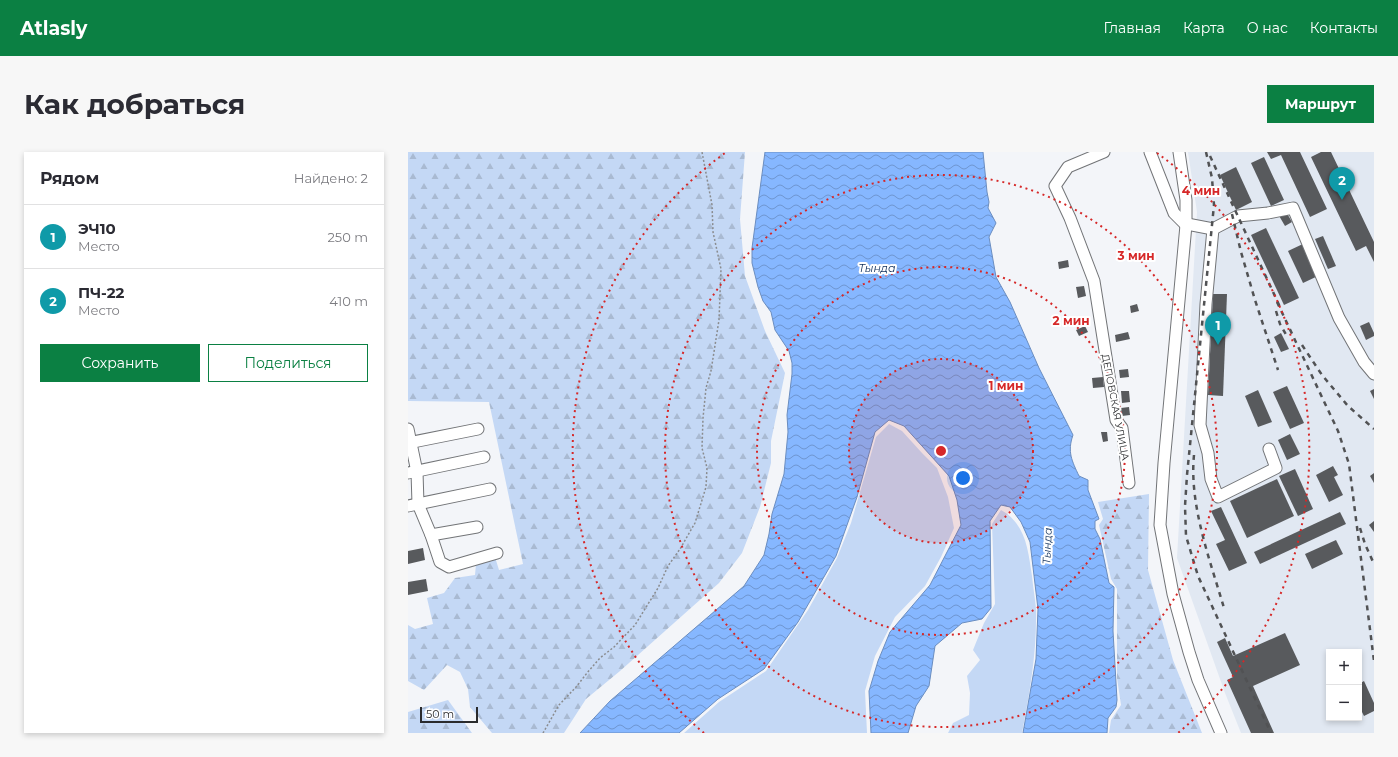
<!DOCTYPE html>
<html lang="ru">
<head>
<meta charset="utf-8">
<style>
  body { margin:0; font-family:Montserrat,sans-serif; background:#f7f7f7; color:#2b2b33 }
  .controls { position:absolute; right:12px; bottom:12px; display:grid; overflow:hidden; border-radius:0px; box-shadow:0 2px 6px #0003 }
  .controls button { width:36px; height:36px; display:grid; place-items:center; padding:0; border:0; border-bottom:1px solid #e1e1e2; background:#fff; color:#2b2b33; font:20px sans-serif }
  .scale { position:absolute; left:12px; bottom:10px; width:58px; box-sizing:border-box; padding-left:4px; border:2px solid #2a2b2d; border-top:0; font-size:11px; line-height:14px; white-space:nowrap; color:#2a2b2d; -webkit-text-stroke:3px #fff; paint-order:stroke }
  .you { position:absolute; left:555px; top:326px; width:14px; height:14px; margin:-10px; border:3px solid #fff; border-radius:50%; background:#1a73e8; box-shadow:0 0 0 6px #1a73e833 }
  .badge { display:grid; place-items:center; width:26px; height:26px; border-radius:50%; background:#0b8043; color:#fff; font-size:13px; font-weight:700 }
  .pin { position:absolute; translate:-50% -33px; filter:drop-shadow(0 1px 2px #0008) }
  .pin::after { content:''; position:absolute; top:21px; width:14px; height:12px; background:inherit; clip-path:polygon(0 0,100% 0,50% 100%) }
  .list { margin:0; padding:0; list-style:none }
  h2 { display:flex; justify-content:space-between; align-items:center; height:52px; margin:0; padding:0 16px; font-size:17px }
  h2 small { font-size:13px; font-weight:400; color:#7c7c81 }
  .list li { display:grid; grid-template-columns:26px 1fr auto; gap:12px; align-items:center; box-sizing:border-box; height:64px; padding:0 16px; border-top:1px solid #e1e1e2 }
  .list b { display:block; font-size:15px; white-space:nowrap }
  .list p { margin:0; font-size:13px; white-space:nowrap; color:#7c7c81 }
  .list em { font-size:13px; font-style:normal; color:#7c7c81 }
  .actions { display:flex; gap:8px; padding:12px 16px }
  .actions a { flex:1; padding:9px 0; border:1px solid #0b8043; border-radius:0px; text-align:center; font-size:14px; color:#0b8043 }
  .actions .main { background:#0b8043; color:#fff }
  .map { position:relative; flex:none; width:966px; height:581px; overflow:hidden; border-radius:0px }
  header { display:flex; align-items:center; gap:24px; box-sizing:border-box; height:56px; padding:0 20px; background:#0b8043; color:#fff }
  header strong { font-size:19px }
  nav { display:flex; gap:22px; margin-inline-start:auto; font-size:14px }
  .intro { display:flex; align-items:center; justify-content:space-between; box-sizing:border-box; height:96px; padding:0 24px }
  h1 { margin:0; font-size:28px }
  .button { padding:10px 18px; border-radius:0px; background:#0b8043; color:#fff; font-size:14px; font-weight:700 }
  main { display:flex; gap:24px; padding:0 24px }
  aside { flex:1; background:#fff; border-radius:0px; box-shadow:0 2px 6px #0003 }
  .map>svg:first-child { display:block }
</style>
</head>
<body>
<header>
<strong>Atlasly</strong>
<nav><a>Главная</a><a>Карта</a><a>О нас</a><a>Контакты</a></nav>
</header>
<div class="intro"><h1>Как добраться</h1><a class="button">Маршрут</a></div>
<main>
<aside>
<h2>Рядом<small>Найдено: 2</small></h2>
<ul class="list">
<li><span class="badge" style="background:#0f9aa8">1</span><div><b>ЭЧ10</b><p>Место</p></div><em>250 m</em></li>
<li><span class="badge" style="background:#0f9aa8">2</span><div><b>ПЧ-22</b><p>Место</p></div><em>410 m</em></li>
</ul>
<div class="actions"><a class="main">Сохранить</a><a>Поделиться</a></div>
</aside>
<div class="map">
<svg width="966" height="581" viewBox="0 0 966 581">
  <defs>
    <pattern id="forest-firs" width="22" height="20" patternUnits="userSpaceOnUse"><rect width="22" height="20" fill="#c4d8f5"/><path d="M5 1l3.5 6h-7zM16 11l3.5 6h-7z" fill="#a9bad2"/></pattern>
    <pattern id="water-waves" width="16" height="10" patternUnits="userSpaceOnUse"><rect width="16" height="10" fill="#86b7ff"/><path d="M0 5q4-4 8 0t8 0" fill="none" stroke="#6e95cf"/></pattern>
  </defs>
  <rect width="100%" height="100%" fill="#f3f5f9"/>
  <path fill="#e1e8f2" fill-rule="evenodd" d="M780,0H966V581H833L817,541L769,406L789,60ZM921,500H951V566H921Z"/>
  <g fill="#c4d8f5">
    <path d="M481,272L494,279L514,301L529,316L540,345L546,376L533,405L517,434L487,465L467,504L457,539L459,581H276L311,550L358,519L400,458L429,406L443,371L468,285Z"/>
    <path d="M593,358C618,372 620,398 624,424C625,435 627,446 628,457C629,499 622,540 614,581H540L545,571L561,563L562,541L559,524L572,508L565,498L576,471L587,452L584,372Z"/>
  </g>
  <g fill="url(#forest-firs)">
    <path d="M0,0H337L332,67L337,124L357,179L377,221L363,289V311L352,355L334,401L311,431L212,519L178,547L156,581H84L62,555L60,537L52,520L39,513L16,538L0,529V473L7,477L25,472L19,446L36,441L47,426L67,423L68,412L87,405L91,418L115,412L81,250L0,249Z"/>
    <path d="M741,342L740,418L765,508L794,581H701L703,568L713,553L709,526V437L703,427L691,373L695,367L690,350Z"/>
    <path d="M40,548L64,581H0V560Z"/>
  </g>
  <path fill="url(#water-waves)" stroke="#6a8dc0" d="M357,0H575L579,40L581,50L580,56L588,71L581,85L588,125L602,150L631,216L665,283C659,300 664,309 671,324L680,328V338L691,367L687,369V377L692,387L701,431L706,435L705,479L709,548L708,555L700,566L699,581H615L628,507L630,457L622,390L613,370L602,355L593,353L582,369L583,456L574,467L554,471L527,494L521,534L508,554L500,581H463L461,539L470,509L482,480L522,433L553,373L549,348L541,324L496,274L481,268L467,280L449,345L428,404L390,470L356,517L310,547L271,581H172L202,549L336,434L356,403L361,382L364,362L376,322L380,280L379,263L384,222V211L381,199L367,178L363,160L355,149L350,135L344,111V96Z"/>
  <g fill="#585a5d">
    <path d="M859,0H892L919,57L902,65L873,3L863,7Z"/>
    <path d="M913,0H923L966,90V110L958,94L948,99L903,5Z"/>
    <path d="M856,5L876,48L863,54L843,11Z"/>
    <path d="M828,15L844,50L828,58L812,23Z"/>
    <path d="M877,58L884,70L877,74L870,62Z"/>
    <path d="M858,76L891,146L876,153L843,83Z"/>
    <path d="M915,84L928,114L920,117L907,87Z"/>
    <path d="M897,91L912,123L895,131L880,99Z"/>
    <path d="M660,108L661,115L651,117L650,110Z"/>
    <path d="M676,134L678,144L670,146L668,135Z"/>
    <path d="M805,142H819L815,244L800,243Z"/>
    <path d="M729,152L731,159L723,161L722,154Z"/>
    <path d="M961,170L966,181V184L958,188L952,174Z"/>
    <path d="M677,174L680,180L671,184L668,178Z"/>
    <path d="M720,180L722,187L708,190L707,183Z"/>
    <path d="M873,181L881,197L873,200L866,185Z"/>
    <path d="M720,217L721,225L712,226L711,218Z"/>
    <path d="M695,225L696,235L685,236L684,226Z"/>
    <path d="M879,234L896,271L882,277L865,240Z"/>
    <path d="M966,237V247L962,239Z"/>
    <path d="M850,238L864,270L850,275L837,244Z"/>
    <path d="M713,239H721L722,250L714,251Z"/>
    <path d="M721,255L722,263L714,264L713,256Z"/>
    <path d="M693,280H699L700,289L695,290Z"/>
    <path d="M882,282L892,302L879,308L870,288Z"/>
    <path d="M925,314L930,323L926,325L935,343L921,350L908,323Z"/>
    <path d="M887,317L905,357L890,364L871,324Z"/>
    <path d="M966,321V331L962,324Z"/>
    <path d="M869,327L886,364L839,386L822,349Z"/>
    <path d="M813,355L839,411L821,419L808,392L817,388L803,359Z"/>
    <path d="M932,360L938,372L852,412L846,400Z"/>
    <path d="M966,369V380L961,373Z"/>
    <path d="M928,388L935,402L904,417L897,402Z"/>
    <path d="M15,396L17,408L0,412V399Z"/>
    <path d="M18,427L20,439L0,443V430Z"/>
    <path d="M877,481L892,513L845,534L866,581H843L819,528L825,525L809,490L817,486L825,504Z"/>
    <path d="M956,529L966,551V559L956,564L951,554V532Z"/>
  </g>
  <g fill="none" stroke-linecap="round" stroke-linejoin="round">
    <defs>
      <g id="minor">
        <path d="M696,0L660,15L647,34L662,66L686,129L708,268L714,276L721,331"/>
        <path d="M742,0L766,61L779,74V72L805,77L830,64L860,61L885,56L931,166L956,210L966,222"/>
        <path d="M771,0L778,48V73L756,311L752,373L765,442L781,500L790,528L813,581"/>
        <path d="M805,77L798,152L792,273L800,301L803,327L810,345L868,316L861,297"/>
        <path d="M0,277L9,320L10,352L23,383L32,410L41,415L89,401"/>
        <path d="M0,291L70,277"/>
        <path d="M0,321L76,305"/>
        <path d="M0,354L82,337"/>
        <path d="M23,383L69,375"/>
      </g>
    </defs>
    <use href="#minor" stroke="#727477" stroke-width="13"/>
    <path stroke="#8a8c8f" stroke-width="1.5" stroke-dasharray="2 2" stroke-linecap="butt" d="M135,581L151,553L169,534L179,521L192,506L206,495L227,473L250,436L260,414L272,397L287,371L298,335L299,316L294,296L295,266L298,236L303,219L311,168L313,117L305,80L304,53L294,0"/>
    <use href="#minor" stroke="#fff" stroke-width="11"/>
    <g stroke="#515254" stroke-width="2.5" stroke-dasharray="5 5" stroke-linecap="butt">
      <path d="M798,0L804,26L806,53L779,323L777,354L778,384L790,424L863,581"/>
      <path d="M802,4L872,155"/>
      <path d="M824,62L833,100L847,148L870,218"/>
      <path d="M869,150L930,279L941,312L966,509"/>
      <path d="M868,159L872,172L880,186"/>
      <path d="M894,193L914,223L940,254L966,277"/>
      <path d="M786,303C781,353 802,408 816,456"/>
      <path d="M952,376L957,392L966,412"/>
    </g>
  </g>
  <circle cx="533" cy="299" r="92" fill="#d62828" fill-opacity=".12"/>
  <g fill="none" stroke="#d62828" stroke-width="2" stroke-dasharray="2 4">
    <circle cx="533" cy="299" r="92"/>
    <circle cx="533" cy="299" r="184"/>
    <circle cx="533" cy="299" r="276"/>
    <path d="M296 581A368 368 0 0 1 317 1M749 1A368 368 0 0 1 770 581"/>
  </g>
  <g text-anchor="middle" stroke-width="4" stroke-linejoin="round" paint-order="stroke">
    <g font-size="10" fill="#2a2b2d" stroke="#fff">
      <text transform="translate(708 255) rotate(79)" y="4">ДЕПОВСКАЯ УЛИЦА</text>
    </g>
    <g font-size="11" font-style="italic" fill="#0e2e5a" stroke="#fff">
      <text x="469" y="120">Тында</text>
      <text transform="translate(639 394) rotate(-88)" y="4">Тында</text>
    </g>
  </g>
  <circle cx="533" cy="299" r="6" fill="#d62828" stroke="#fff" stroke-width="2"/>
  <g font-size="12" text-anchor="middle" font-weight="bold" fill="#d62828" stroke="#fff" stroke-width="4" stroke-linejoin="round" paint-order="stroke">
    <text x="793" y="43">4 мин</text>
    <text x="728" y="108">3 мин</text>
    <text x="663" y="173">2 мин</text>
    <text x="598" y="238">1 мин</text>
  </g>
</svg>
<div class="controls">
<button>+</button>
<button>−</button>
</div>
<div class="scale">50 m</div>
<div class="you"></div>
<div class="pin badge" style="left:810px;top:193px;background:#0f9aa8">1</div>
<div class="pin badge" style="left:934px;top:48px;background:#0f9aa8">2</div>
</div>
</main>
</body>
</html>
